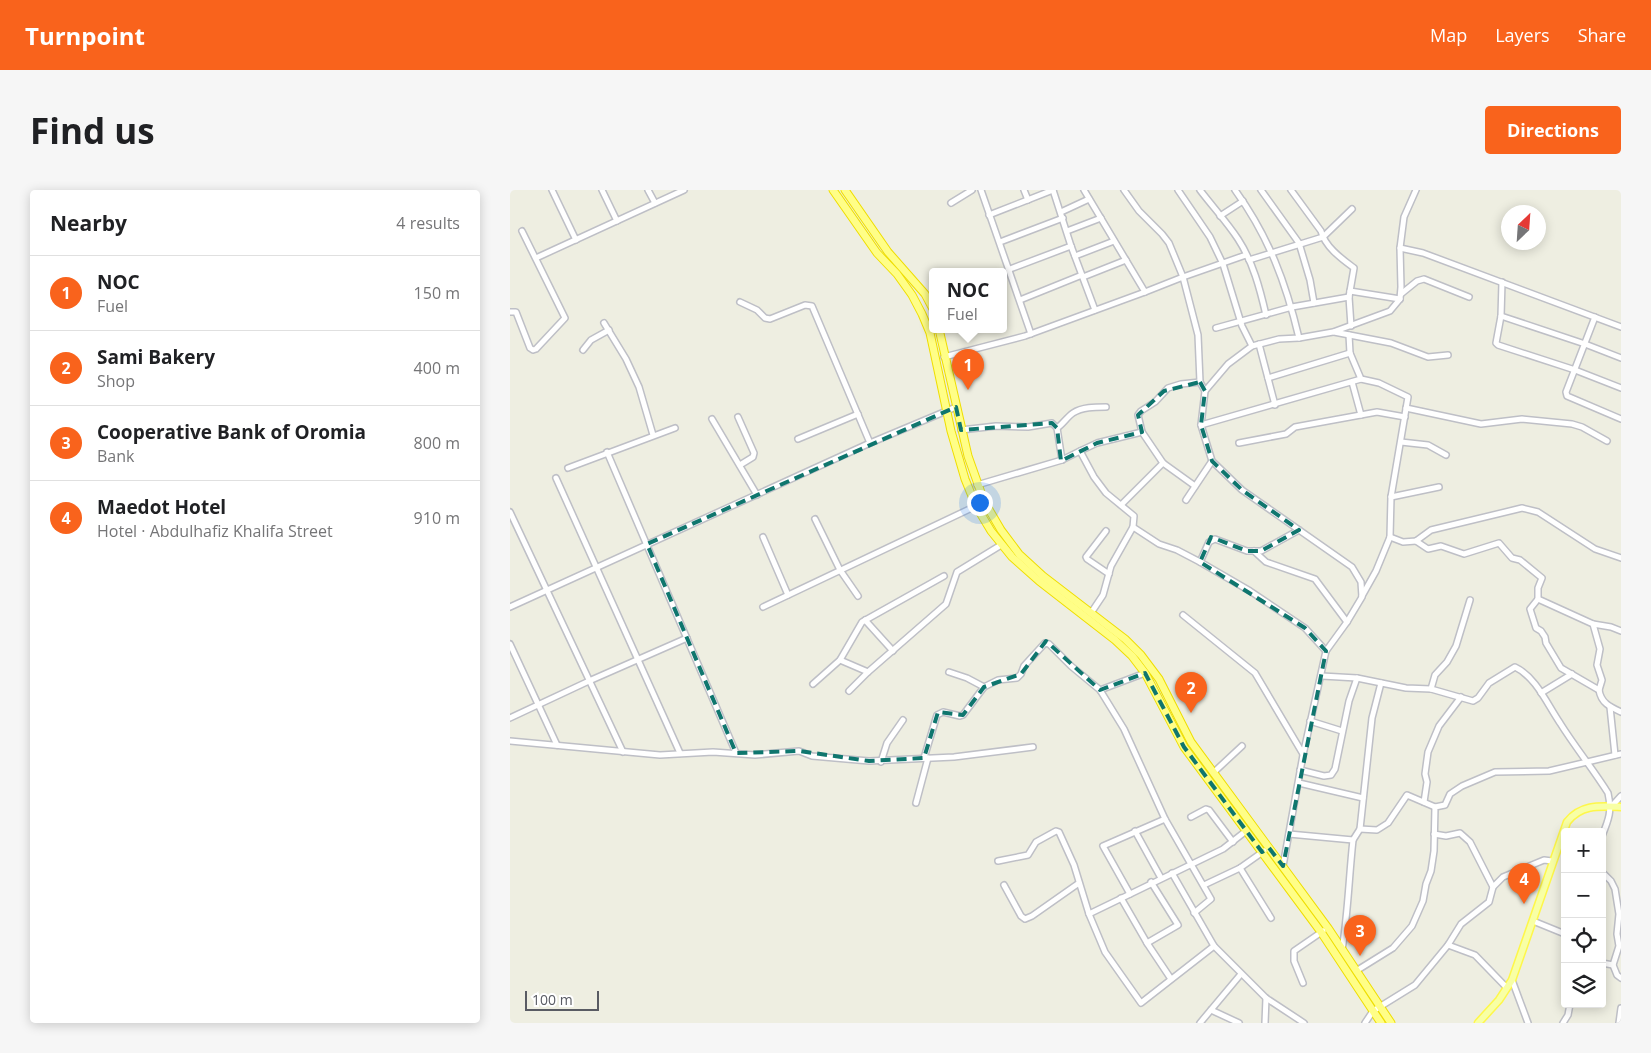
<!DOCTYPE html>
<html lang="en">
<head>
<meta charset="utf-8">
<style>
  body { margin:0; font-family:"Open Sans",sans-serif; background:#f6f6f6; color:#202124 }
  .controls { position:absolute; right:15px; bottom:15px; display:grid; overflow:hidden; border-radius:5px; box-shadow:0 2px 12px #0003 }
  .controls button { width:45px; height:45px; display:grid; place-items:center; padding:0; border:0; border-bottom:1px solid #e0e0e0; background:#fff; color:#202124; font:25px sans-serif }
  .compass { position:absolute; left:991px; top:15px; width:45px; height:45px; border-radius:50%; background:#fff; box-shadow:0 2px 12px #0003; rotate:25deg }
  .scale { position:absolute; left:15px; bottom:12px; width:74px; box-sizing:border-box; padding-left:5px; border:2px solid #595b63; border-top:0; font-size:14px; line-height:18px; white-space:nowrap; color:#595b63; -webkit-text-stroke:4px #fff; paint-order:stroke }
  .you { position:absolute; left:469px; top:312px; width:18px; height:18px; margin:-12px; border:4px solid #fff; border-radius:50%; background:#1a73e8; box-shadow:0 0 0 8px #1a73e833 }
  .badge { display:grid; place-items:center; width:32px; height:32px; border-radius:50%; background:#f9631c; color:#fff; font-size:16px; font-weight:700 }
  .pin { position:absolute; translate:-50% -41px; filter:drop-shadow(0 1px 2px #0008) }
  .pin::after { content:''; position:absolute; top:26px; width:18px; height:15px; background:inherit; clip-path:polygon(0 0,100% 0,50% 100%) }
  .popup { position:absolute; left:419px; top:78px; width:78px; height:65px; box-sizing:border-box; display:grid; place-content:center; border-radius:5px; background:#fff; filter:drop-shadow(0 1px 4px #0005); font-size:16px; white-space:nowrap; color:#757577 }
  .popup b { font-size:19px; color:#202124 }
  .popup::after { content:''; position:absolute; left:50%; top:100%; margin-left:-10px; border:10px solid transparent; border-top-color:#fff }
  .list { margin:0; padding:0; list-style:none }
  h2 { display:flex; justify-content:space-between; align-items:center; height:65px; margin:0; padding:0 20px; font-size:21px }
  h2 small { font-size:16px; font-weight:400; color:#757577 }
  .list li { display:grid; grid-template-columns:32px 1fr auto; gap:15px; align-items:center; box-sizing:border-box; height:75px; padding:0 20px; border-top:1px solid #e0e0e0 }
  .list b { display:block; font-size:19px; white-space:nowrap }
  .list p { margin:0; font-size:16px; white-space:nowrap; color:#757577 }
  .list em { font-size:16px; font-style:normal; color:#757577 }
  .icon { flex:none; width:28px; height:28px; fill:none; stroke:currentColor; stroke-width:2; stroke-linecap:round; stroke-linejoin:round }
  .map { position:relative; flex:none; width:1111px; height:833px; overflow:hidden; border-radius:5px }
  header { display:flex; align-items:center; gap:30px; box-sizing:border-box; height:70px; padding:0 25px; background:#f9631c; color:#fff }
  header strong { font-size:24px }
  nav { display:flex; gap:28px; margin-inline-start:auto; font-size:18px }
  .intro { display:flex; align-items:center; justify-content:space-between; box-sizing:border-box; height:120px; padding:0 30px }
  h1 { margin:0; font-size:35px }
  .button { padding:12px 22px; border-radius:5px; background:#f9631c; color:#fff; font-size:18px; font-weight:700 }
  main { display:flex; gap:30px; padding:0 30px }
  aside { flex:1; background:#fff; border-radius:5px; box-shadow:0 2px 12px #0003 }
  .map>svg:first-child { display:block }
</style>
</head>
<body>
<header>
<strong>Turnpoint</strong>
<nav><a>Map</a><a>Layers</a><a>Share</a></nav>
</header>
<div class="intro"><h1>Find us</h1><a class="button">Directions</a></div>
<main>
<aside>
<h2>Nearby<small>4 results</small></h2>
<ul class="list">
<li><span class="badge">1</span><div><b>NOC</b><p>Fuel</p></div><em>150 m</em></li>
<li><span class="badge">2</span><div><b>Sami Bakery</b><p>Shop</p></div><em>400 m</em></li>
<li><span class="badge">3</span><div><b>Cooperative Bank of Oromia</b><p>Bank</p></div><em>800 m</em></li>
<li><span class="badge">4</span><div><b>Maedot Hotel</b><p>Hotel · Abdulhafiz Khalifa Street</p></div><em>910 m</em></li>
</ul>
</aside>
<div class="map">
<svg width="1111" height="833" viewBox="0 0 1111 833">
  <rect width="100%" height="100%" fill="#eeeee1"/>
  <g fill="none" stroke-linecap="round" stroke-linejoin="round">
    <defs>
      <g id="minor">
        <path d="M42,0L66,50"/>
        <path d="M92,0L107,31"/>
        <path d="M138,0L145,13"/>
        <path d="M471,0L521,144"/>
        <path d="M514,0L518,10"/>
        <path d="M543,0L561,56L585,120"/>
        <path d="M574,0L635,102"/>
        <path d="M614,0L629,21L652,44L659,53L673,87L736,65"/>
        <path d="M668,0L700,47L713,74L732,136L742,156"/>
        <path d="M690,0C702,16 717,32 728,49C743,72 750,99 756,125"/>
        <path d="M725,0C759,47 776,93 789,148"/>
        <path d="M751,0L789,53L800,90L804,113"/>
        <path d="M781,0L811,41C815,57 832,69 844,78L839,107L841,136"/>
        <path d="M441,13L462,0"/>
        <path d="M551,22L579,9"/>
        <path d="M479,25L543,0"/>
        <path d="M710,26L733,11"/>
        <path d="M557,41L591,28"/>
        <path d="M490,52L553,28"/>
        <path d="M890,58L913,63L1111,137"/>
        <path d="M565,66L604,51"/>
        <path d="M26,68L174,0"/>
        <path d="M739,70L813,47L842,19"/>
        <path d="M500,79L561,56"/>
        <path d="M573,87L616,70"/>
        <path d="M992,92L991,126L986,153L988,155L1065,180L1111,198"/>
        <path d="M840,101L890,109"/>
        <path d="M891,104L907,91L914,89L959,107"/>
        <path d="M510,110L572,85"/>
        <path d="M230,112L247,120L255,128L260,129L295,115L302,116L360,253"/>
        <path d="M0,122H6L20,158L23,160L26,159L55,128L12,41"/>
        <path d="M991,126L1075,154L1111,168"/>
        <path d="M1085,127L1056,202L1057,206L1111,229"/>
        <path d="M94,133L116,169L129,197L143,245"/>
        <path d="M706,138L782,117L839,107"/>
        <path d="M824,142L881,153L918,167L938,165"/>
        <path d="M839,145L840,163L851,189L869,193L898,207L881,307L880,347L866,381L852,406"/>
        <path d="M749,154L765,215"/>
        <path d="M73,160L81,150L99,140"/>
        <path d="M434,167L515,146L635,102L673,87L688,145L690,192L695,201"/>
        <path d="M758,188L840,163"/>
        <path d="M842,192L851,225"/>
        <path d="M896,218L971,234L1012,229L1062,234L1072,237L1097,251"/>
        <path d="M228,227L244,263L243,267L230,275"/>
        <path d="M202,229L247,305"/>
        <path d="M691,235L851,189"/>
        <path d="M547,238C553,234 557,227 563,223C572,217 585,217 596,217"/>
        <path d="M451,240L486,236L518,237L542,233L547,238L552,270"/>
        <path d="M288,249L348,224"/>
        <path d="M891,252L918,255L936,265"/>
        <path d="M729,253L776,244L785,237L867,222L895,227"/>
        <path d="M570,261L587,253L632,242"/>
        <path d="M97,262L226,563"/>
        <path d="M58,278L165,238"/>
        <path d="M46,288L170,563"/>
        <path d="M467,295L552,270L570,261L584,287L596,303L624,326L623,337L649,354L667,360L690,372"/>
        <path d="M685,296L653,273L632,242L628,225L631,221L645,212L658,198L671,194L690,192"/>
        <path d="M881,307L929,297"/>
        <path d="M676,310L702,271"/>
        <path d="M611,315L653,273"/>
        <path d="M0,322L113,562"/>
        <path d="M305,329L330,380L348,406"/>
        <path d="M789,340L751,361H737L705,349L699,352L690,372L740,401L795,438L816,461"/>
        <path d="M596,341L576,367L577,369L599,384"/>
        <path d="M253,347L278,405"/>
        <path d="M880,347L893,352L906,351L921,340L1012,318L1028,322L1085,359L1111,368"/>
        <path d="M906,351L918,359L931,356L954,364L989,353L1002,368L1010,370L1032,388L1028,398V409L1083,434L1090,459L1087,475L1092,490L1089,500"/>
        <path d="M744,361L756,372L805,389L837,432"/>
        <path d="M1028,409L1020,419L1026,438L1031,441L1035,447L1036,453L1051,478L1089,500C1091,513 1100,517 1111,522"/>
        <path d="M0,417L360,253L446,217"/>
        <path d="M253,417L466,316"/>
        <path d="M581,423L593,405L601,376L623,337"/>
        <path d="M673,425L745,483L793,564"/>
        <path d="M355,430L383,461"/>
        <path d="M1083,434L1101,437L1111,441"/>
        <path d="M0,454L47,555"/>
        <path d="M330,470L358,482"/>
        <path d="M439,482L457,488L474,497"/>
        <path d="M812,486L847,488L896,498L921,499L963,511L968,508L979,493L1005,477C1026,487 1037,514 1050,533C1065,557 1083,579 1098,603C1102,621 1099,629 1092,646"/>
        <path d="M303,494L330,470L352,432L434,386"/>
        <path d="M921,499L925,485L937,472L946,456L960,410"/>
        <path d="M590,500L635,483"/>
        <path d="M339,501L358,482L436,414L447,382L491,355"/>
        <path d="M1031,503L1062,484"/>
        <path d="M1100,517L1105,565"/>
        <path d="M0,528L79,491L177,448"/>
        <path d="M800,531L832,541"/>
        <path d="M0,551L150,565L203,562L245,565L289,561L302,566L359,571L444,567L523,557"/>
        <path d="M414,568L427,525L433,522L450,526L453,525L474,497L488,490L507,488L511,484L514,476L535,453L539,454L561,476L590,500L614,539L655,629L701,709L684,723"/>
        <path d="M371,572L377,553L393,530"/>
        <path d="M790,580L814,586L821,585L825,579L839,511L847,488"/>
        <path d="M703,583L732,556"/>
        <path d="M789,593L853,608"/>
        <path d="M914,612L917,592L915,584L918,562L929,536L951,507"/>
        <path d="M406,613L418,568"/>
        <path d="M1101,617L1111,606"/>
        <path d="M681,627L696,619L699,620L723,652"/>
        <path d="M850,639L867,640L878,633L897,605L925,617"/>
        <path d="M625,641L651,688"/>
        <path d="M779,644L843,650L850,639L862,528L871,493"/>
        <path d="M924,644L936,646L950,643L960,652L983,697"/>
        <path d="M488,671L518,665L526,652L546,641L549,642L564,675L579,724L595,762L631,813L704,756"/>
        <path d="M773,676L793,565L816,461L837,432L852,407L851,392L842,377L732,300L702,271L691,235L695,201L718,174L742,156L769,149L789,148L823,142L880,121L890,109L891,97L890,58L894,27L906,0"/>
        <path d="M730,678L761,728"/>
        <path d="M1092,682L1101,691L1105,699L1109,724L1107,744L1109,756L1103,775L1107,785L1111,788"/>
        <path d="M662,683L704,756L756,808L794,833"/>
        <path d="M494,695L511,726L515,729L522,726L569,693"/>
        <path d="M694,695L730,678L754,661"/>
        <path d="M620,704L593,656L655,629"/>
        <path d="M611,708L637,753L661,789"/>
        <path d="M579,724L713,659L736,641"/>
        <path d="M1023,731L1055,744"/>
        <path d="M637,753L668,735L641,692"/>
        <path d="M938,755L965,765L997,798"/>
        <path d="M832,760C838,724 839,686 843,650"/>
        <path d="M1092,773L1103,775"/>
        <path d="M846,781L883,758L902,736L913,711L916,694L921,681L924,661L925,617L935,615L940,604L952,596L985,582L1039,581L1111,564"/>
        <path d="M1002,790L1018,833"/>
        <path d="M793,793L784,771V761L813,741"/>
        <path d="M701,820L729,833"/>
        <path d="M690,833L731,784"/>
        <path d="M755,833L756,808"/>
        <path d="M855,833L863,821L905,795L938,755L951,734L979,712L983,697L993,687L1034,670L1042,671"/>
        <path d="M1053,833L1058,825L1060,814"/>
        <path d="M1109,833L1111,818"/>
      </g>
      <path id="major" d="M968,833L989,810L1002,790L1057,632C1071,614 1090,616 1111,617"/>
      <g id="highway">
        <path d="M323,0L367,63L387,84L402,105L412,124L420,143L441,241L455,289L466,316L481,341L502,367L529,391L605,450L622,466L635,483L674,557L811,742L871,833"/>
        <path d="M335,0L378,62L415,104L423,119"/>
        <path d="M429,139L458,266L474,311L491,340L509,364L533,386L615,449L631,465L649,489L681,552L818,738L881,833"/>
      </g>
    </defs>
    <use href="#minor" stroke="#bebfc6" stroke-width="8"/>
    <use href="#major" stroke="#fef74a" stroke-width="9"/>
    <use href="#highway" stroke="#efde00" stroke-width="9"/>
    <use href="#minor" stroke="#fff" stroke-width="5"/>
    <use href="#major" stroke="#f8ffa5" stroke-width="6"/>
    <use href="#highway" stroke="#fffe87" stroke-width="7"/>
  </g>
  <path fill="none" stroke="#0f766e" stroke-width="4" stroke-dasharray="10 6" stroke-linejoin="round" d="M690,192L695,201L691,235L702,271L732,300L789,340L751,361H737L701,347L690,372L795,438L816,461L773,676L759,658L752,662L674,557L635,483L590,500L536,451L511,484L474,497L453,525L428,522L414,568L359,571L289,561L226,563L137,354L446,217L451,240L542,233L547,238L551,271L587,253L632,242L628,225L654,201Z"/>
</svg>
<div class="controls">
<button>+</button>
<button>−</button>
<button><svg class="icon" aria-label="locate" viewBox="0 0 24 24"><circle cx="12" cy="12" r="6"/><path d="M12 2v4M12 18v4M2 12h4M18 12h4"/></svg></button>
<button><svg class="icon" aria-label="layers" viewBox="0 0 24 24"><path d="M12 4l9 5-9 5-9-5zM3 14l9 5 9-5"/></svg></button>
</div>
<svg class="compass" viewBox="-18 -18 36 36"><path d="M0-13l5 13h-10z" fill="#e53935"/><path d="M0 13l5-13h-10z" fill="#757577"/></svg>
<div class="scale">100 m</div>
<div class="you"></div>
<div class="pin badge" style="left:458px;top:200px">1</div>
<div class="popup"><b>NOC</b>Fuel</div>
<div class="pin badge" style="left:681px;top:523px">2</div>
<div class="pin badge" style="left:850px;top:766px">3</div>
<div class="pin badge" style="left:1014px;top:714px">4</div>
</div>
</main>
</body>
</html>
